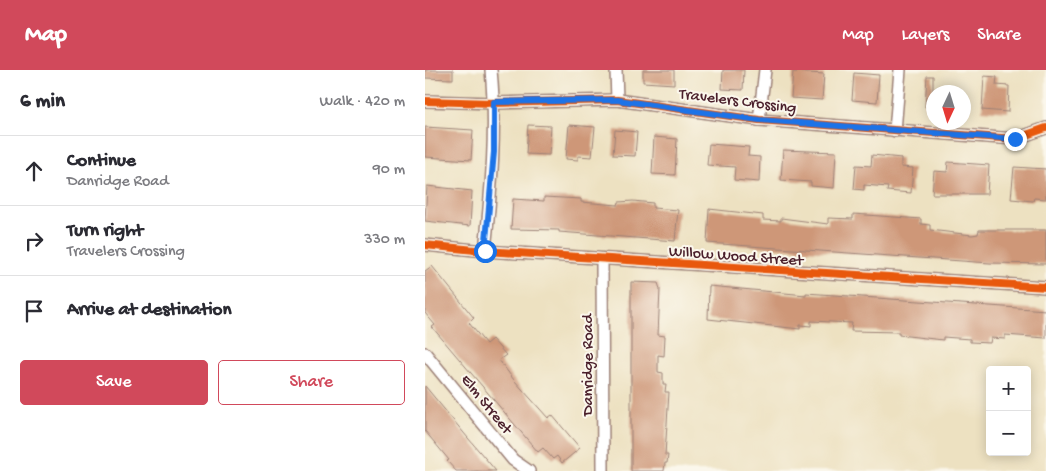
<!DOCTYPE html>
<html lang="en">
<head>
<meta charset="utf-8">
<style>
  body { margin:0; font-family:"Gochi Hand",sans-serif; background:#f7f7f7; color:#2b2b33 }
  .controls { position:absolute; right:15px; bottom:15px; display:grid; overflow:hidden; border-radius:5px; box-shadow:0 2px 12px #0003 }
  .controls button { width:45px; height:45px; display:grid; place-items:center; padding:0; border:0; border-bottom:1px solid #e1e1e2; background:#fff; color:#2b2b33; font:25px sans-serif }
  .compass { position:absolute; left:501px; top:15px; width:45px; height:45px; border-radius:50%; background:#fff; box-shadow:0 2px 12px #0003; rotate:184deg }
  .stop { position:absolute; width:15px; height:15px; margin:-11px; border:4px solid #1a73e8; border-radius:50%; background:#fff }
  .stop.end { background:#1a73e8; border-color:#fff; box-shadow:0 1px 5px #0008 }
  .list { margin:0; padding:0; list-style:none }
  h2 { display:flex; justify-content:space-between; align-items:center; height:65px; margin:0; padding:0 20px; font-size:21px }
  h2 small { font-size:16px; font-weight:400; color:#7c7c81 }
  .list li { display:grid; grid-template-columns:32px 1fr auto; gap:15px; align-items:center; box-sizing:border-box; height:70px; padding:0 20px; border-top:1px solid #e1e1e2 }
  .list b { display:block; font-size:19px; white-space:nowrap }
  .list p { margin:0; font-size:16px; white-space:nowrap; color:#7c7c81 }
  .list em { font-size:16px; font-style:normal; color:#7c7c81 }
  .actions { display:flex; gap:10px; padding:15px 20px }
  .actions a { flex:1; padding:11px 0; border:1px solid #d1495b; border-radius:5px; text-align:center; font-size:18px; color:#d1495b }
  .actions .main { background:#d1495b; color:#fff }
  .icon { flex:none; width:28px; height:28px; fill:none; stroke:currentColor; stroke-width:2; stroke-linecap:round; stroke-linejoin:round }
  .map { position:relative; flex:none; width:621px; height:401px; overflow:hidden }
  header { display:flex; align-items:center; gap:30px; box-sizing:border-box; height:70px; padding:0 25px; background:#d1495b; color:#fff }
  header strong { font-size:24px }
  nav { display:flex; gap:28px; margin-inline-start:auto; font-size:18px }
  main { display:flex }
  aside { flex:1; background:#fff }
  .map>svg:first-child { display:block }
</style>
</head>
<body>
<header>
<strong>Map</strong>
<nav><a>Map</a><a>Layers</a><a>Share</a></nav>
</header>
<main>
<aside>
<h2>6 min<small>Walk · 420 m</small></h2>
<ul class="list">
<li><svg class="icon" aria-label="ahead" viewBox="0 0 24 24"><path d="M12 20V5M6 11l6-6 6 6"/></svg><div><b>Continue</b><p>Danridge Road</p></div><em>90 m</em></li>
<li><svg class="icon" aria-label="right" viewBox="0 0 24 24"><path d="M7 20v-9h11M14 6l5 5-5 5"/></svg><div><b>Turn right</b><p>Travelers Crossing</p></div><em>330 m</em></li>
<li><svg class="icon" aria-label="arrive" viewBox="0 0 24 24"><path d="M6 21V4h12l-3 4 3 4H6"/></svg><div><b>Arrive at destination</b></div></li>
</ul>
<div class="actions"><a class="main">Save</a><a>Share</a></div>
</aside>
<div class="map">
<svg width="621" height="401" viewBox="0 0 621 401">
  <rect width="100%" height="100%" fill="#fbf7ec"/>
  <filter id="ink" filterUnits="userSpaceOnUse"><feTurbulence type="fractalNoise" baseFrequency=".02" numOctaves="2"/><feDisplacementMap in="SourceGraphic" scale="10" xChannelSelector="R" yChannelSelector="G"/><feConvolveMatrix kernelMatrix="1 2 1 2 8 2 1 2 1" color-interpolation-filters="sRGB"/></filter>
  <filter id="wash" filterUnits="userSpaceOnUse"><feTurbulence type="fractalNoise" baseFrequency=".0096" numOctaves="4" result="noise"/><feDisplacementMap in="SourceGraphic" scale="20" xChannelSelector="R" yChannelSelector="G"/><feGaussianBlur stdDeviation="1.12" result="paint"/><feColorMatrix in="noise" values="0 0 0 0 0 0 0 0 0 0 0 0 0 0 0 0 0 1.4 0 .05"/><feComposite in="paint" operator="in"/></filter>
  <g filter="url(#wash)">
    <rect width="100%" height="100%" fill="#ede1c1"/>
    <g id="blocks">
      <g fill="#ce9778">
        <path d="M0,0H28V9L0,8Z"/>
        <path d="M218,0H249V14L218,12Z"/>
        <path d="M298,0H319L318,20L297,19Z"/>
        <path d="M368,2L399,4L397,30L366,28Z"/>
        <path d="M429,3L454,5L452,32L427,30Z"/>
        <path d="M502,6H508V38L500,37Z"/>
        <path d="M559,6L572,7L571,15L584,16L583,42L557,40Z"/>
        <path d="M103,55L126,56L124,85L101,84Z"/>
        <path d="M144,55L170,57L167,87L153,86V90L141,89Z"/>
        <path d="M0,57L48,60L46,90L0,87Z"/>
        <path d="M190,60L212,62L210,86L188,85Z"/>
        <path d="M229,67L252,69L250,105L227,104Z"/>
        <path d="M284,74L324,77L323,86L335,87L334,112L309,110L310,97L282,95Z"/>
        <path d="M358,80L411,82L409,118L386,116V112L356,110Z"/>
        <path d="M447,85L476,88V97L488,98L486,123L462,121L463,117L439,115V120L429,119L431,95L446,96Z"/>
        <path d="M523,92L564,95L562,124H507L509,101L522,102Z"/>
        <path d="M589,97L621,99V129L609,128L608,131L586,129Z"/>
        <path d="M2,116L47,121L45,156L0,151Z"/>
        <path d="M119,127L156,129V132L193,135L194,132L208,131L228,133V138L253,140L250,171L134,162V160L86,159L88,129L119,131Z"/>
        <path d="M284,139L338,145V150L356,151V148L403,154V148L428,149V144L496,149V154L505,155V160L547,165L553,164L554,160H621V194L565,193L282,173Z"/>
        <path d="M7,196L49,248L44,253L61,274L67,269L81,285L74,290L89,310L123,348L127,345L155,378L137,393L132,386L128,389L118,378L113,382L7,257L10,255L0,243V201Z"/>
        <path d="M206,212L233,213L235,219L233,265L240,266L239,286L233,285V302L238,303V314H241L240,322H244L240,385H243L242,393H240L239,401H206Z"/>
        <path d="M284,216L381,225V223L621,240V268L580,265V269L566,268L565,273L545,272V269L518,267V270L474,265V262L426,261L427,253L386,251V256L375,255V259L283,249Z"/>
        <path d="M0,316L43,368L71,401H31L22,391L24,390L0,361Z"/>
      </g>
    </g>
  </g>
  <g filter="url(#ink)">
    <use href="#blocks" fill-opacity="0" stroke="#9c8076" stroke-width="1"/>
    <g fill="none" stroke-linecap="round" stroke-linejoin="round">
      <defs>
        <g id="minor">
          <path d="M191,0L192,30"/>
          <path d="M0,31L69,33L192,30L334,50L590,69L621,58"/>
          <path d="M334,50L340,0"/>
          <path d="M470,61L475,0"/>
          <path d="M0,175L60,181L621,217"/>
          <path d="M60,181C66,120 72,61 66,0"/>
          <path d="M177,189L178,401"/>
          <path d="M0,283L88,390L104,401"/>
        </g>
      </defs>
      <use href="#minor" stroke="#9c8076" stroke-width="14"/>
      <use href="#minor" stroke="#fff" stroke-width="11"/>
      <defs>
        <g id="cycleway">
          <path d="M0,31L69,33L192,30L334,50L590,69L621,58"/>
          <path d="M0,175L60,181L621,217"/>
        </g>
      </defs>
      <use href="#cycleway" stroke="#fbf7ec" stroke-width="11"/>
      <use href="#cycleway" stroke="#e8590c" stroke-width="8"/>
    </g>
  </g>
  <g fill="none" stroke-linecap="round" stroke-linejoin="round" filter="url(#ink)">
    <path stroke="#1a73e8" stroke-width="6" d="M60,181L69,82V32L192,30L334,50L590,69"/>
  </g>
  <g text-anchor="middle" stroke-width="4" stroke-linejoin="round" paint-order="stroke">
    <g font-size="16" fill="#4a1f2b" stroke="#fbf7ec">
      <text transform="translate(313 29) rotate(7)" y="6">Travelers Crossing</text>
      <text transform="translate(311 184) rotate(4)" y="6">Willow Wood Street</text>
      <text transform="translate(161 295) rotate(-90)" y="6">Danridge Road</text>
      <text transform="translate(63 333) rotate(51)" y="6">Elm Street</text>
    </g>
  </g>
</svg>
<div class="controls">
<button>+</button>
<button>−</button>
</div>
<svg class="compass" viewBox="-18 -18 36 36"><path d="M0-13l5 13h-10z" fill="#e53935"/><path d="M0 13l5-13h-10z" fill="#7c7c81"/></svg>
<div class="stop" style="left:60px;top:181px"></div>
<div class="stop end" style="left:590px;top:69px"></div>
</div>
</main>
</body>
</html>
